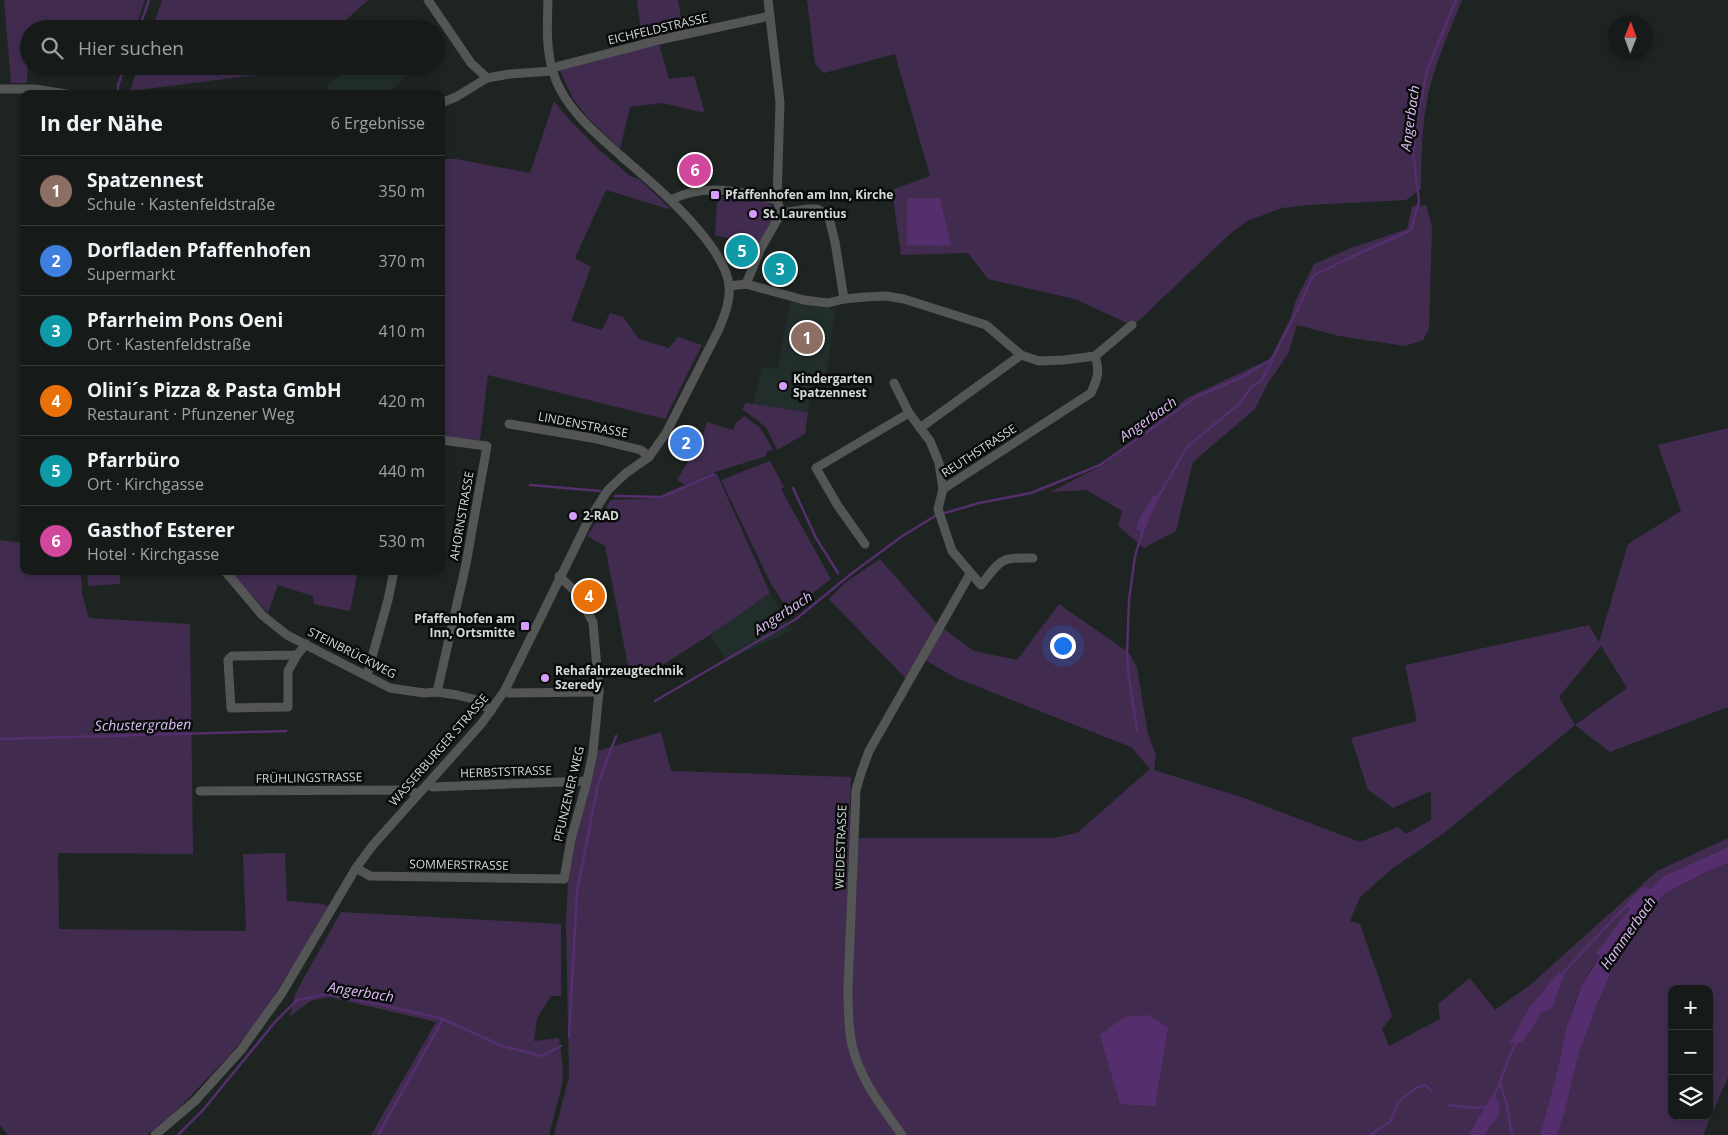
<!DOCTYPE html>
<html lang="de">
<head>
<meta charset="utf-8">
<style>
  body { margin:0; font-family:"Open Sans",sans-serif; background:#232827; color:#f1f3f6 }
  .controls { position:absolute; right:15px; bottom:15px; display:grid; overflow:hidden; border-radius:10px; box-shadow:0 2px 8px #0003 }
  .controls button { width:45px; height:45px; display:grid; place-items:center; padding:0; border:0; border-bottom:1px solid #353939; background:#161b1a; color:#f1f3f6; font:25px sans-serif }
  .compass { position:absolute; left:1608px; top:15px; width:45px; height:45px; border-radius:50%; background:#161b1a; box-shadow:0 2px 8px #0003; rotate:1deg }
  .you { position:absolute; left:1062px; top:645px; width:18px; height:18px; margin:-12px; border:4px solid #fff; border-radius:50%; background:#1a73e8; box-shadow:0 0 0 8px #1a73e833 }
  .badge { display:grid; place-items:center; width:32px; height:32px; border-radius:50%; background:#b45309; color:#fff; font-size:16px; font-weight:700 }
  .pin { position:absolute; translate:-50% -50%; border:2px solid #fff; box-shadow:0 1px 5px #0006 }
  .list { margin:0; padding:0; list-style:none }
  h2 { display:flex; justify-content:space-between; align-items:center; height:65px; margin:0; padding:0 20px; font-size:21px }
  h2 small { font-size:16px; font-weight:400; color:#9ea1a2 }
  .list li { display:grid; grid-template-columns:32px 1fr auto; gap:15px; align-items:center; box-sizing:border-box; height:70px; padding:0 20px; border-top:1px solid #353939 }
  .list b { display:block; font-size:19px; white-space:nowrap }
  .list p { margin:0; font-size:16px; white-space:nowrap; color:#9ea1a2 }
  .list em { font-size:16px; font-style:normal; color:#9ea1a2 }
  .icon { flex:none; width:28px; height:28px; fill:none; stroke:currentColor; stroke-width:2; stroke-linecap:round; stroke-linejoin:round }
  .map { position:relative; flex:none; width:1728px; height:1135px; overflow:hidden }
  .search { position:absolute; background:#161b1a; box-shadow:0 2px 8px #0003; left:20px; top:20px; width:425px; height:55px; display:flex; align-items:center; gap:12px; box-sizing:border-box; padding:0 18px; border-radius:28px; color:#9ea1a2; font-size:19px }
  .panel { position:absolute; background:#161b1a; box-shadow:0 2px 8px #0003; left:20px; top:90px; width:425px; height:485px; border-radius:10px }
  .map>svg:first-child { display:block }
</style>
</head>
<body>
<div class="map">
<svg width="1728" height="1135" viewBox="0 0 1728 1135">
  <rect width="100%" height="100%" fill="#1e2422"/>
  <g fill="#212e2b">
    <path d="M350,66H416L387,94H331L328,86Z"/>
    <path d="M790,302L835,309L826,377L812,376L808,412L753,404L762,367L778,369Z"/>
    <path d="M770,593L793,630L727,661L710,635Z"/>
  </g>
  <g fill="#412c50" fill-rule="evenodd">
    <path d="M4,0H145L135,29H29L27,83H11Z"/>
    <path d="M162,0H368L336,29H152Z"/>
    <path d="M637,0H678L683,31L657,38L669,79L694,76L705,113L662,103L630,107L620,149L588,118L573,99L556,62L642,41Z"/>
    <path d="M807,0H1462C1452,26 1440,52 1432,79C1422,114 1421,153 1421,189L1406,200L1308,205L1282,208L1247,221L1231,233L1132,327L1129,324L1075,299L988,279L968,253L901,255L892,190L930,176L895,54L824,73L815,64Z"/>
    <path d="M138,66H319V67L130,91Z"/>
    <path d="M554,101L566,116L597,148L630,176L639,179L672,210L606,190L575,258L591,267L571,321L602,330L610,313L623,317L639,339L669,348L678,337L702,345L665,419L488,375L480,440L441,437V159H456L530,173Z"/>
    <path d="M726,193L763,199L775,208L773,218L758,245L715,235L717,203Z"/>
    <path d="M1426,205L1432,227L1429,329L1423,340L1405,346L1339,336L1297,325L1288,354L1268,383L1255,409L1193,462L1176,531L1144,548L1118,526L1122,511L1087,490L1050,492L1103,465L1187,398L1270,359L1290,319L1296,300L1314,264L1351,248L1407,229L1412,206Z"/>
    <path d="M746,403L808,412L805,434L777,450L766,427L742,409Z"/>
    <path d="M744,416L760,428L773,449L766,453V456L712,473L685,485L677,480L702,438L707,422L733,430L735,424Z"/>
    <path d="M1728,428V707L1610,752L1575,725L1443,834L1393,868L1360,897L1350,921L1360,924L1392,1016L1382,1029L1389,1046L1440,1019L1438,1004L1470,978L1495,1010L1529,986L1657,871L1728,838V847L1664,876L1629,909L1597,954L1600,956C1594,965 1586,975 1582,985C1560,1033 1559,1087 1540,1135H1485L1490,1126L1498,1117L1489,1100L1468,1135H905C890,1112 871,1088 861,1062C854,1046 853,1029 851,1012L858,838H1053L1077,833L1150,769L1131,747L956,678L920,657L906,679L829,599L846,582L880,559L937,624L974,651L1017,660L1059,604L1129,653L1137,668L1148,734L1156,755L1154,770L1241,797L1360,842L1398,827L1406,834L1431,820V791L1393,808L1368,790L1351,738L1417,721L1405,665L1589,625L1599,642L1628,544L1681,511L1658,445ZM1601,646L1627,688L1575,725L1559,697Z"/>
    <path d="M770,461L784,487L781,489L831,579L789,611L771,584L721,480Z"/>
    <path d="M717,474L770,593L710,635L643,677L631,681L605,546L587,536L611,500L660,498Z"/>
    <path d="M0,540L24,543V571H81L82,594L89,618L190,624L193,854L58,853L59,929L246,931L243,854L285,853L287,901L322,904L328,906L295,963L260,1018L229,1056L176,1111L147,1135H8L0,1125Z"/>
    <path d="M87,571H120V584L88,586Z"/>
    <path d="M229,571H358L350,611L314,604L313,596L278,585L268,613Z"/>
    <path d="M661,732L671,771L851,777L844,1002L851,1055L898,1135H554L569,1077L566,924L568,879L574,843L597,751Z"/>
    <path d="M1728,863V1077L1703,1135H1557L1565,1111L1579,1052L1601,995L1613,968L1664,894L1708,871ZM1672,989H1709V1116H1672Z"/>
    <path d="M341,912L561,924V996H551L537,1018L534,1041L559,1038L563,1071L562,1085L549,1135H371L436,1022L329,997L311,1001L290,1016L295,994Z"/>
  </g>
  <g fill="#552e6d">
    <path d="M907,198H940L951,246L907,245Z"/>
    <path d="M1154,495L1159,497L1145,529L1141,531L1136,529L1138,521Z"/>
    <path d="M1728,847V863L1708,871L1664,894L1613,968L1601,995L1579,1052L1565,1111L1557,1135H1540L1555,1081L1567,1026L1582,984L1600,956L1596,954L1629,909L1627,903L1644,886L1650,889L1664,876Z"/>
    <path d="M1559,972L1564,976L1552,1008L1540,1013L1535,1025L1522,1042L1509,1044L1530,1007Z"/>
    <path d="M1148,1015L1168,1028L1155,1106L1120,1104L1100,1035L1124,1017Z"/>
    <path d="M1494,1095L1500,1104L1498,1117L1490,1126L1485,1135H1468L1489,1100Z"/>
  </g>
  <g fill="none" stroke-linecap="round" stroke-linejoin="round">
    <g stroke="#552e6d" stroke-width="2.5">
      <path d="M139,29L149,0"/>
      <path d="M118,94V85L125,66"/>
      <path d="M530,485L600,491"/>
      <path d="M793,488L816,538L838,573"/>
      <path d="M615,496L661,497L714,474"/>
      <path d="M1157,499L1187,447L1240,403L1252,386L1262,380L1272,360"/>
      <path d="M655,701L796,619L851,574L901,537L935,516L979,503L1031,493L1100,465L1196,397L1242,377L1272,359L1294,317L1313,276L1349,258L1411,230L1419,201L1413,153L1419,108L1428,68L1456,0"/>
      <path d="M1137,730L1128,671L1127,653L1129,600L1135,556L1144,527"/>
      <path d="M0,739L286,731"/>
      <path d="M1560,976L1618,914L1629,904"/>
      <path d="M569,1037L577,892L598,784L616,736"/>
      <path d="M1500,1083L1507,1105L1512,1135"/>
      <path d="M1494,1097L1513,1048L1518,1040"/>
      <path d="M1448,1105L1474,1108L1488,1106"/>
      <path d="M178,1135L203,1110L275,1022L297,1000L326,994L383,1005L443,1019L502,1046L542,1056L561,1046"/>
      <path d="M378,1135L443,1019"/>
      <path d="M1370,1135L1391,1121L1398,1102L1416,1088L1426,1085L1431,1091"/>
    </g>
    <g stroke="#535655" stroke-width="9">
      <path d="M428,0L471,63L487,78"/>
      <path d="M552,68L659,40L770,16"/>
      <path d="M0,89H35L66,94"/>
      <path d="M441,103L456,97L487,78L510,74L553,71"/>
      <path d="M671,200C704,182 743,192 777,200"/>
      <path d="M781,213L808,209H817L824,213L829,218L835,242L844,299"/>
      <path d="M746,284L760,250L781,213L777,200L780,102L768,0"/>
      <path d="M729,286L746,284L804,300L828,303L844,299L865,297L886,296L904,299L986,325L1021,355L1039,361L1064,360L1095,356L1132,325"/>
      <path d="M894,383L909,413L930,441L939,463L943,489L938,509L952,551L981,585C1001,560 999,557 1033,558"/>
      <path d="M509,424L592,438L641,450L649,457"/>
      <path d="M920,428L1021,355"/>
      <path d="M943,489L1091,393C1098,377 1100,372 1095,356"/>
      <path d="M865,544L838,506L816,468L909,413"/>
      <path d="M225,571L262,615L287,635L390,688L424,693L437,692L457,695L477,700L491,711"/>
      <path d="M297,655L288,671V707L231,708L228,660L232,656L297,655L306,644"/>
      <path d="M367,675L388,600L394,571"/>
      <path d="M505,690L509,693L599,692"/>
      <path d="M437,692L466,564L487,446L441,440"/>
      <path d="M427,785L433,787L587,781"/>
      <path d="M200,791L401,790L411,791L418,794"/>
      <path d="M356,868L370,876L564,879L571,839L587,781L593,752L599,692L593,622L576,592L559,576"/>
      <path d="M155,1135L195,1101L241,1050L282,993L356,868L373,845L482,723L505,690L588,521L608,490L626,473L649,457L666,433L719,329C724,316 731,300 729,285C727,268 716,252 705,238C681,207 651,182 621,156C599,136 574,116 560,89C545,61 547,30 548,0"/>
      <path d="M902,1135C882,1107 860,1080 852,1045C848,1026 848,1007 848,988L856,790L861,773L869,751L970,574"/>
    </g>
  </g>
  <g fill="#d49cfb" stroke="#0a0c0c" stroke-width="2">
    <rect x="710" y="190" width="10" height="10" rx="2.5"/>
    <circle cx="753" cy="214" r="5"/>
    <circle cx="783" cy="386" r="5"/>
    <circle cx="573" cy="516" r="5"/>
    <rect x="520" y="621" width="10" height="10" rx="2.5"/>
    <circle cx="545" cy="678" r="5"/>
  </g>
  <g text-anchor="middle" stroke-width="5" stroke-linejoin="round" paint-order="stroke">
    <g font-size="12" fill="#d5d9d8" stroke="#0a0c0c">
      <text transform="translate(658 29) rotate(-13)" y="4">EICHFELDSTRASSE</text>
      <text transform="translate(583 425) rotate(11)" y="4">LINDENSTRASSE</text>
      <text transform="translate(979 451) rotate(-33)" y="4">REUTHSTRASSE</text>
      <text transform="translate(462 516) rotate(-80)" y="4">AHORNSTRASSE</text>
      <text transform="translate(352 653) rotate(27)" y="4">STEINBRÜCKWEG</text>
      <text transform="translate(439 750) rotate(-49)" y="4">WASSERBURGER STRASSE</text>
      <text transform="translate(506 772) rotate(-2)" y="4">HERBSTSTRASSE</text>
      <text transform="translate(309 778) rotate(-1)" y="4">FRÜHLINGSTRASSE</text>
      <text transform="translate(569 794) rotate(-77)" y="4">PFUNZENER WEG</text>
      <text transform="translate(841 847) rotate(-88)" y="4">WEIDESTRASSE</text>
      <text transform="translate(459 865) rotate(1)" y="4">SOMMERSTRASSE</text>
    </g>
    <g font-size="12" font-weight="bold" fill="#d5d9d8" stroke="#0a0c0c" text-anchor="start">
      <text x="725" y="199">Pfaffenhofen am Inn, Kirche</text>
      <text x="763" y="218">St. Laurentius</text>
      <text x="793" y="383">Kindergarten<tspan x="793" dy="14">Spatzennest</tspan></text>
      <text x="583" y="520">2-RAD</text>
      <text x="515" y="623" text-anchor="end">Pfaffenhofen am<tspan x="515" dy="14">Inn, Ortsmitte</tspan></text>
      <text x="555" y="675">Rehafahrzeugtechnik<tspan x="555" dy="14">Szeredy</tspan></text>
    </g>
    <g font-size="14" font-style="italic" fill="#dfbff7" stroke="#0a0c0c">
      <text transform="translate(1410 118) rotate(-82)" y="5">Angerbach</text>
      <text transform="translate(1148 419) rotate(-35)" y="5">Angerbach</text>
      <text transform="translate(783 613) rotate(-33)" y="5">Angerbach</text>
      <text transform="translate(143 725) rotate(-1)" y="5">Schustergraben</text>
      <text transform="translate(1628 933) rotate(-55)" y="5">Hammerbach</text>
      <text transform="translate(361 992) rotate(9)" y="5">Angerbach</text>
    </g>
  </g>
</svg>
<div class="controls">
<button>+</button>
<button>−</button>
<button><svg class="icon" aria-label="layers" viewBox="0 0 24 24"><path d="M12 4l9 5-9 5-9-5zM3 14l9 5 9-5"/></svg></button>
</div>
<svg class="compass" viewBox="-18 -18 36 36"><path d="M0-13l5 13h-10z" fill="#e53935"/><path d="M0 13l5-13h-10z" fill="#9ea1a2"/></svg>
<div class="you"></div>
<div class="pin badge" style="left:807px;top:338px;background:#8d6e63">1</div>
<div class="pin badge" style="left:686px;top:443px;background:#3f7fe0">2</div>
<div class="pin badge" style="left:780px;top:269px;background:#0f9aa8">3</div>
<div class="pin badge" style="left:589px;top:596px;background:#e8710a">4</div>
<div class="pin badge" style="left:742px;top:251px;background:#0f9aa8">5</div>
<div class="pin badge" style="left:695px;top:170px;background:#d1479c">6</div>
<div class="search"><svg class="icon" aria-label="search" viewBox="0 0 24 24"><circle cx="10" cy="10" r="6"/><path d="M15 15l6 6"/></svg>Hier suchen</div>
<section class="panel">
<h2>In der Nähe<small>6 Ergebnisse</small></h2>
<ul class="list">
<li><span class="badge" style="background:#8d6e63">1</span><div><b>Spatzennest</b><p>Schule · Kastenfeldstraße</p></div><em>350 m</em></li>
<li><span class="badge" style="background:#3f7fe0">2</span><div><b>Dorfladen Pfaffenhofen</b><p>Supermarkt</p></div><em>370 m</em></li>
<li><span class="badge" style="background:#0f9aa8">3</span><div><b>Pfarrheim Pons Oeni</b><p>Ort · Kastenfeldstraße</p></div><em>410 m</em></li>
<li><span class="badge" style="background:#e8710a">4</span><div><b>Olini´s Pizza &amp; Pasta GmbH</b><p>Restaurant · Pfunzener Weg</p></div><em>420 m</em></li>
<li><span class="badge" style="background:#0f9aa8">5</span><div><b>Pfarrbüro</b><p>Ort · Kirchgasse</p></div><em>440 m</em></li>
<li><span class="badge" style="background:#d1479c">6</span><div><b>Gasthof Esterer</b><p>Hotel · Kirchgasse</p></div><em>530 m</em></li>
</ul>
</section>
</div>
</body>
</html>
